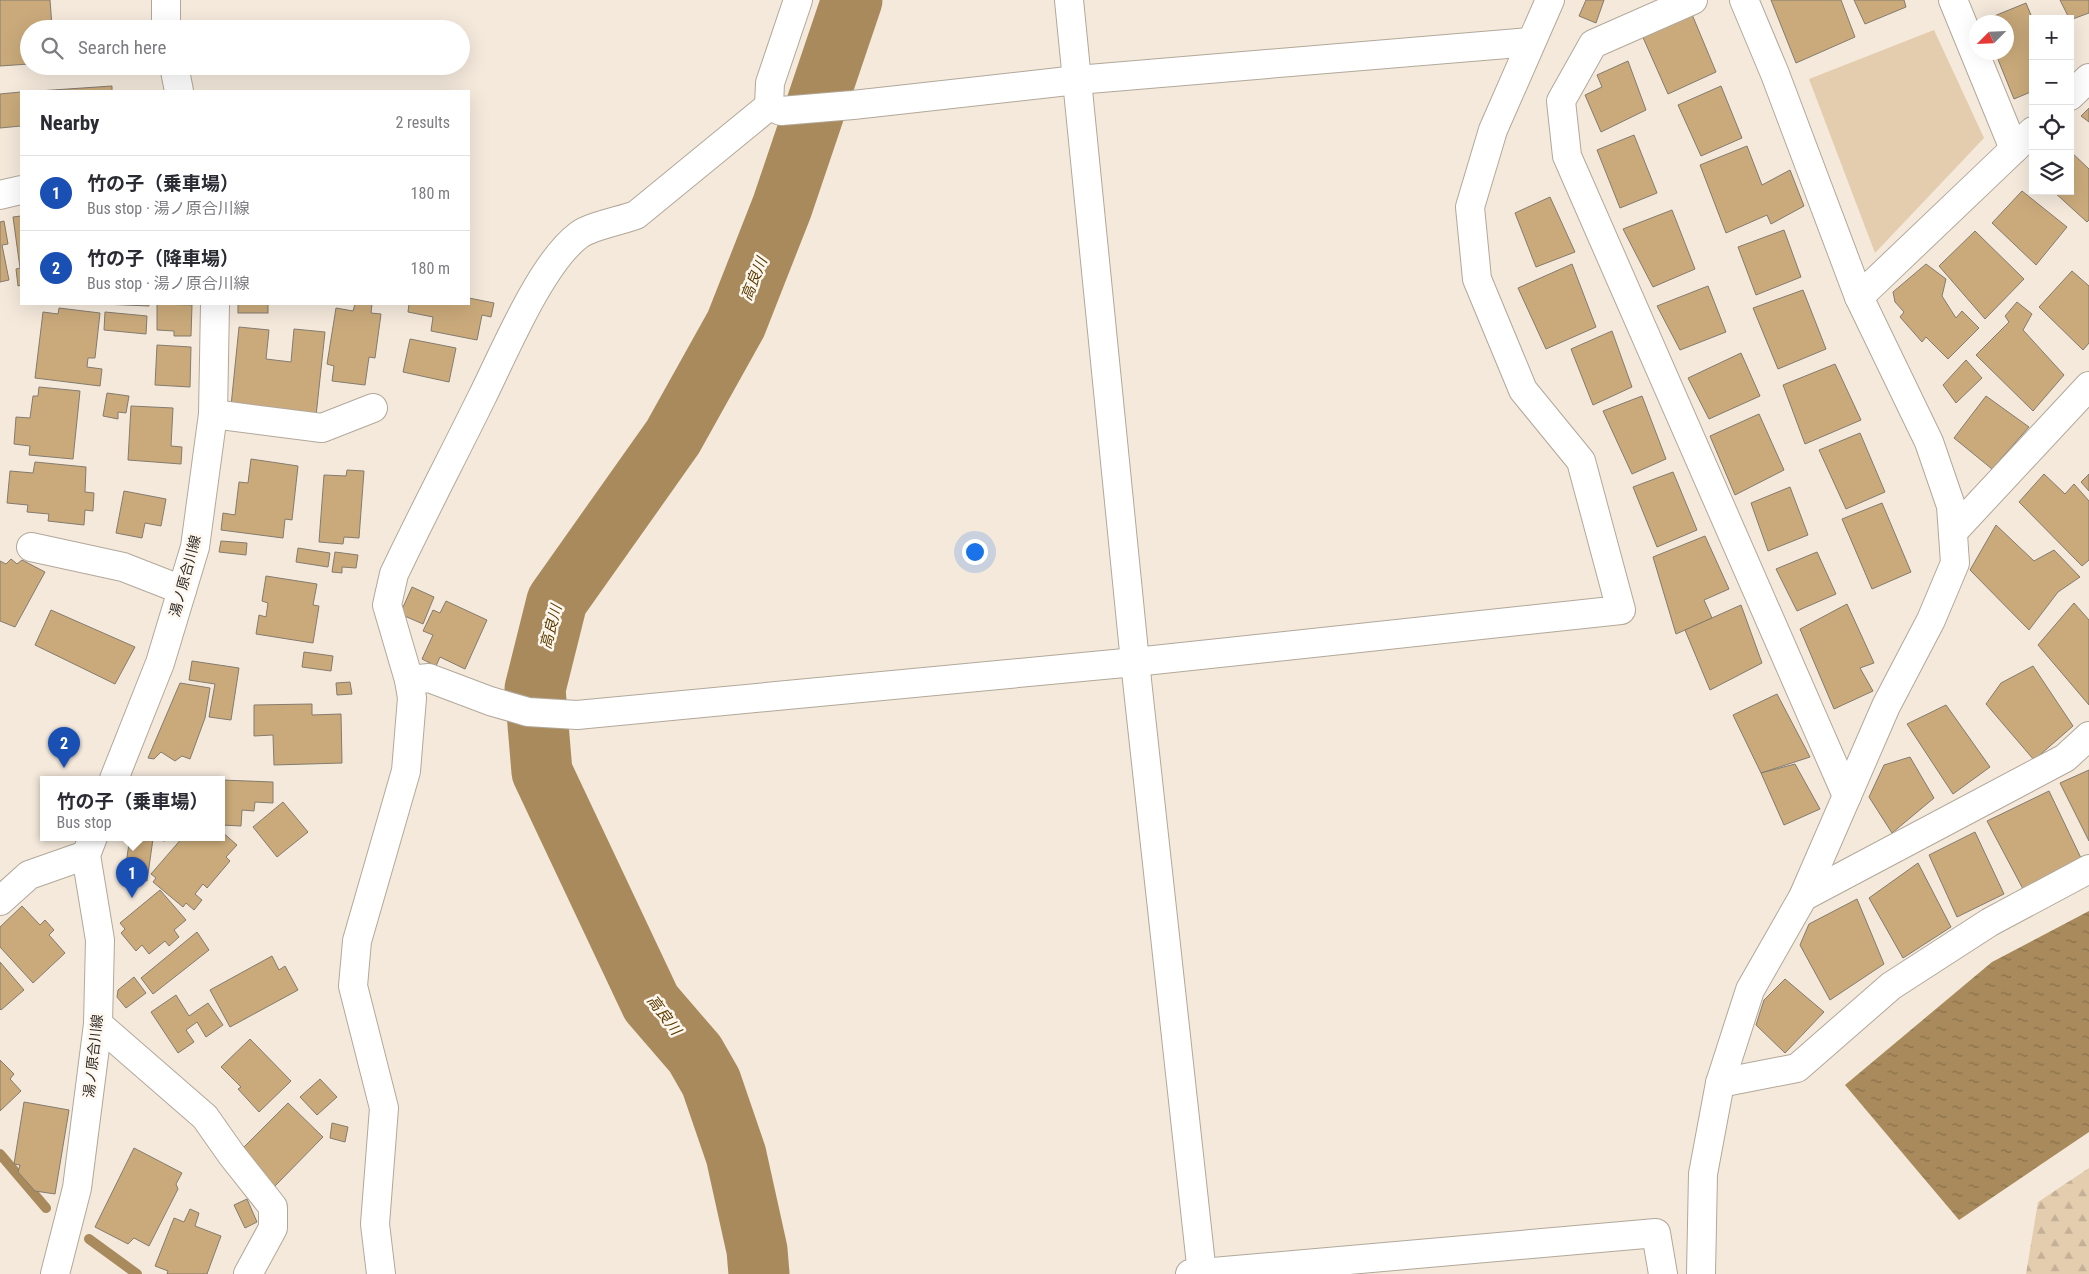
<!DOCTYPE html>
<html lang="en">
<head>
<meta charset="utf-8">
<style>
  body { margin:0; font-family:"Roboto Condensed","Noto Sans JP",sans-serif; background:#f7f7f7; color:#2b2b33 }
  .controls { position:absolute; right:15px; top:15px; display:grid; overflow:hidden; border-radius:0px; box-shadow:0 5px 20px #0002 }
  .controls button { width:45px; height:45px; display:grid; place-items:center; padding:0; border:0; border-bottom:1px solid #e1e1e2; background:#fff; color:#2b2b33; font:25px sans-serif }
  .compass { position:absolute; left:1969px; top:15px; width:45px; height:45px; border-radius:50%; background:#fff; box-shadow:0 5px 20px #0002; rotate:246deg }
  .you { position:absolute; left:974px; top:551px; width:18px; height:18px; margin:-12px; border:4px solid #fff; border-radius:50%; background:#1a73e8; box-shadow:0 0 0 8px #1a73e833 }
  .badge { display:grid; place-items:center; width:32px; height:32px; border-radius:50%; background:#b45309; color:#fff; font-size:16px; font-weight:700 }
  .pin { position:absolute; translate:-50% -41px; filter:drop-shadow(0 1px 2px #0008) }
  .pin::after { content:''; position:absolute; top:26px; width:18px; height:15px; background:inherit; clip-path:polygon(0 0,100% 0,50% 100%) }
  .popup { position:absolute; left:40px; top:776px; width:185px; height:65px; box-sizing:border-box; display:grid; place-content:center; border-radius:0px; background:#fff; filter:drop-shadow(0 1px 4px #0005); font-size:16px; white-space:nowrap; color:#7c7c81 }
  .popup b { font-size:19px; color:#2b2b33 }
  .popup::after { content:''; position:absolute; left:50%; top:100%; margin-left:-10px; border:10px solid transparent; border-top-color:#fff }
  .list { margin:0; padding:0; list-style:none }
  h2 { display:flex; justify-content:space-between; align-items:center; height:65px; margin:0; padding:0 20px; font-size:21px }
  h2 small { font-size:16px; font-weight:400; color:#7c7c81 }
  .list li { display:grid; grid-template-columns:32px 1fr auto; gap:15px; align-items:center; box-sizing:border-box; height:75px; padding:0 20px; border-top:1px solid #e1e1e2 }
  .list b { display:block; font-size:19px; white-space:nowrap }
  .list p { margin:0; font-size:16px; white-space:nowrap; color:#7c7c81 }
  .list em { font-size:16px; font-style:normal; color:#7c7c81 }
  .icon { flex:none; width:28px; height:28px; fill:none; stroke:currentColor; stroke-width:2; stroke-linecap:round; stroke-linejoin:round }
  .map { position:relative; flex:none; width:2089px; height:1274px; overflow:hidden }
  .search { position:absolute; background:#fff; box-shadow:0 5px 20px #0002; left:20px; top:20px; width:450px; height:55px; display:flex; align-items:center; gap:12px; box-sizing:border-box; padding:0 18px; border-radius:28px; color:#7c7c81; font-size:19px }
  .panel { position:absolute; background:#fff; box-shadow:0 5px 20px #0002; left:20px; top:90px; width:450px; height:215px; border-radius:0px }
  .map>svg:first-child { display:block }
</style>
</head>
<body>
<div class="map">
<svg width="2089" height="1274" viewBox="0 0 2089 1274">
  <defs>
    <pattern id="forest-firs" width="22" height="20" patternUnits="userSpaceOnUse" patternTransform="scale(1.25)"><rect width="22" height="20" fill="#e4cdae"/><path d="M5 1l3.5 6h-7zM16 11l3.5 6h-7z" fill="#c4b096"/></pattern>
    <pattern id="water-ripples" width="26" height="14" patternUnits="userSpaceOnUse" patternTransform="scale(1.25)"><rect width="26" height="14" fill="#a88a5c"/><path d="M2 4q2-2 4 0t4 0M15 11q2-2 4 0t4 0" fill="none" stroke="#89714c"/></pattern>
  </defs>
  <rect width="100%" height="100%" fill="#f4e9db"/>
  <path fill="#e4cdae" d="M1934,30L1984,138L1875,253L1809,79Z"/>
  <path fill="url(#forest-firs)" d="M2089,1168V1274H2026L2038,1202Z"/>
  <path fill="url(#water-ripples)" d="M2089,911V1132L1959,1220L1845,1085L1992,962Z"/>
  <g fill="none" stroke-linecap="round" stroke-linejoin="round">
    <g stroke="#a88a5c" stroke-width="10">
      <path d="M0,1154L46,1208"/>
      <path d="M89,1239L137,1274"/>
    </g>
    <path stroke="#a88a5c" stroke-width="61" d="M759,1274L757,1250L736,1155L711,1082L695,1054L651,1003L542,772L535,689L557,601L673,437L736,324L782,207L852,0"/>
  </g>
  <g fill="#caaa7b" stroke="#847b6e">
    <path d="M0,0H50L52,26L59,25V29H29V64L0,66Z"/>
    <path d="M1586,0H1604L1596,23L1579,16Z"/>
    <path d="M1771,0H1841L1855,37L1796,63Z"/>
    <path d="M1854,0H1904L1906,7L1865,24Z"/>
    <path d="M2060,0H2089V13L2070,20Z"/>
    <path d="M2026,3L2033,20V91L2014,99L1995,52H2006V22H1983L1982,21Z"/>
    <path d="M1691,12L1716,72L1668,94L1641,33Z"/>
    <path d="M1628,61L1646,110L1601,132L1585,95L1602,87L1597,75Z"/>
    <path d="M112,86V91H38Z"/>
    <path d="M1721,86L1742,138L1701,156L1678,105Z"/>
    <path d="M21,92V126L0,128V94Z"/>
    <path d="M2089,108V122L2081,116Z"/>
    <path d="M1634,135L1657,193L1620,208L1597,150Z"/>
    <path d="M1747,146L1762,185L1790,170L1804,206L1771,224L1767,215L1726,233L1700,165Z"/>
    <path d="M2070,151L2089,169V220L2087,222L2053,191H2070Z"/>
    <path d="M2022,191L2067,227L2036,265L1992,223Z"/>
    <path d="M1550,197L1575,252L1536,267L1515,213Z"/>
    <path d="M1672,210L1695,269L1653,287L1623,229Z"/>
    <path d="M21,216V285L18,286L16,269L20,268L13,217Z"/>
    <path d="M4,221L8,244L2,245L9,280L0,282V222Z"/>
    <path d="M1784,230L1801,277L1756,295L1738,247Z"/>
    <path d="M1975,231L2024,279L1985,319L1939,266Z"/>
    <path d="M1572,264L1596,327L1546,349L1518,288Z"/>
    <path d="M1926,264L1946,279L1942,296L1956,318L1962,311L1979,328L1948,359L1926,337L1922,342L1900,317L1904,312L1895,302L1893,292Z"/>
    <path d="M2072,271L2089,286V343L2083,350L2039,307Z"/>
    <path d="M1708,286L1726,332L1680,350L1657,306Z"/>
    <path d="M1803,290L1826,349L1778,369L1753,308Z"/>
    <path d="M469,298L494,303L491,317L482,315L477,340L431,331L433,317L408,312L409,304H469Z"/>
    <path d="M2017,302L2032,314L2023,330L2064,375L2033,411L1976,355L2009,322L2005,316Z"/>
    <path d="M101,304H149V306Z"/>
    <path d="M157,304L192,305L191,336H174V331L157,330Z"/>
    <rect x="238" y="304" width="30" height="9"/>
    <path d="M355,304H372L371,313L381,314L375,358L369,357L365,385L332,381L334,366L327,364L336,308L353,311Z"/>
    <path d="M59,308L100,313L95,358H88L87,367L102,369L100,386L35,378L43,312L58,314Z"/>
    <path d="M105,312L147,316L146,334L104,330Z"/>
    <path d="M239,327L269,330L266,359L291,362L294,329L325,332L316,416L231,406Z"/>
    <path d="M1612,331L1632,387L1593,405L1571,349Z"/>
    <path d="M410,339L456,348L449,382L403,372Z"/>
    <path d="M157,345L191,347L190,387L155,385Z"/>
    <path d="M1741,353L1760,396L1709,419L1688,378Z"/>
    <path d="M1966,360L1982,378L1956,403L1943,385Z"/>
    <path d="M1835,364L1861,420L1805,444L1783,385Z"/>
    <path d="M39,387L80,391L73,459L29,455L30,446L14,444L16,417L30,418L33,396H38Z"/>
    <path d="M107,393L129,396L126,413L118,412V419L103,416Z"/>
    <path d="M1642,396L1666,459L1632,474L1603,411Z"/>
    <path d="M1986,396L2029,427L1992,469L1954,438Z"/>
    <path d="M131,406L173,408L171,446L182,447L181,464L128,460Z"/>
    <path d="M1759,414L1784,470L1735,495L1710,436Z"/>
    <path d="M1860,433L1885,492L1846,509L1819,450Z"/>
    <path d="M251,459L298,466L292,520L285,519L283,538L221,530L223,513L235,515L239,482L248,483Z"/>
    <path d="M35,462L86,467L85,492L94,493L93,511L85,510L84,525L48,521L49,514L27,512L28,505L7,503L10,471L33,473Z"/>
    <path d="M347,470L364,471L359,538L344,537L343,544L319,542L324,475L346,476Z"/>
    <path d="M1673,472L1697,530L1657,547L1633,487Z"/>
    <path d="M2044,474L2065,494L2074,484L2089,501V560L2082,566L2019,502Z"/>
    <path d="M2089,474V491L2081,482Z"/>
    <path d="M1790,487L1808,535L1768,551L1751,503Z"/>
    <path d="M124,491L166,499L161,526L145,523L142,538L116,533Z"/>
    <path d="M1882,503L1911,572L1872,589L1842,519Z"/>
    <path d="M1996,525L2034,561L2054,550L2080,577L2058,592L2029,630L1970,570Z"/>
    <path d="M1705,536L1729,589L1704,600L1712,618L1676,634L1653,557Z"/>
    <path d="M221,541L247,543L246,555L219,552Z"/>
    <path d="M298,548L330,553L328,567L296,562Z"/>
    <path d="M335,552L358,555L356,568L342,567V573L332,572Z"/>
    <path d="M1817,552L1836,594L1797,611L1776,569Z"/>
    <path d="M11,559L17,564L22,560L45,572L15,627L0,621V561L6,564Z"/>
    <path d="M266,576L317,584L313,605L319,606L313,643L256,634L259,615L266,617L268,603L262,601Z"/>
    <path d="M412,587L434,597L423,624L400,614Z"/>
    <path d="M446,601L487,620L465,669L440,657L436,666L422,659L433,635L423,631L433,610L440,613Z"/>
    <path d="M2074,603L2089,620V705L2038,645Z"/>
    <path d="M1847,604L1874,663L1860,668L1873,691L1834,709L1800,629Z"/>
    <path d="M1741,605L1762,663L1710,690L1685,630Z"/>
    <path d="M51,610L135,647L115,684L35,645Z"/>
    <path d="M304,652L333,656L331,671L302,667Z"/>
    <path d="M192,661L239,668L231,720L209,717L215,684L189,680Z"/>
    <path d="M2033,666L2073,726L2034,760L1986,704L2001,683Z"/>
    <path d="M350,682L352,694L337,695L336,683Z"/>
    <path d="M180,683L210,688L205,718L190,759L182,756L175,761L161,752L154,759L148,758Z"/>
    <path d="M1777,694L1810,757L1761,773L1733,715Z"/>
    <path d="M312,704V715L341,714L342,763L274,765L273,735L254,736V705Z"/>
    <path d="M1946,705L1990,767L1953,794L1907,724Z"/>
    <path d="M1910,757L1934,798L1892,833L1869,797L1884,765Z"/>
    <path d="M1795,764L1820,809L1784,825L1761,773Z"/>
    <path d="M2089,770V841L2060,783Z"/>
    <path d="M221,780L273,782V803L255,802L254,811L242,810L241,826L221,825Z"/>
    <path d="M2049,791L2081,858L2023,889L1987,821Z"/>
    <path d="M283,802L308,832L277,857L253,827Z"/>
    <path d="M221,831L237,845L226,857L230,861L207,888L203,884L195,894L202,900L194,910L186,903L183,907L153,882L156,878L151,874L183,837H208L212,841L216,837H221Z"/>
    <path d="M1975,832L2004,894L1957,917L1929,855Z"/>
    <path d="M130,837H165V841L153,839L147,881L124,877Z"/>
    <path d="M1918,863L1951,927L1903,958L1869,898Z"/>
    <path d="M160,890L186,920L174,930L179,937L169,946L165,941L149,954L142,945L136,951L121,933L125,929L120,923Z"/>
    <path d="M1857,899L1884,964L1830,1000L1800,945L1809,924Z"/>
    <path d="M22,906L40,925L45,920L54,930L49,935L65,953L33,983L0,947V927Z"/>
    <path d="M197,932L209,950L153,994L141,978Z"/>
    <path d="M272,956L279,970L285,966L298,990L230,1027L210,990Z"/>
    <path d="M0,962L24,990L1,1010L0,1009Z"/>
    <path d="M134,977L146,993L126,1008L117,997L118,990Z"/>
    <path d="M1785,979L1824,1012L1785,1053L1756,1025L1764,1000Z"/>
    <path d="M176,995L189,1016L208,1003L223,1025L206,1037L197,1022L186,1030L194,1042L178,1053L151,1012Z"/>
    <path d="M250,1039L291,1081L259,1112L238,1089L241,1087L221,1067Z"/>
    <path d="M0,1060L14,1074L10,1079L21,1091L0,1111Z"/>
    <path d="M320,1079L337,1097L317,1115L300,1097Z"/>
    <path d="M24,1102L69,1110L55,1194L35,1191L18,1172L20,1165L14,1164Z"/>
    <path d="M288,1103L323,1137L275,1186L240,1151Z"/>
    <path d="M332,1123L348,1127L345,1142L330,1138Z"/>
    <path d="M134,1148L182,1173L176,1184L178,1189L149,1246L134,1238L128,1244L95,1227Z"/>
    <path d="M247,1199L257,1222L245,1228L234,1205Z"/>
    <path d="M190,1209L199,1213L195,1226L221,1236L207,1274H167L168,1271L155,1266L174,1218L184,1222Z"/>
  </g>
  <g fill="none" stroke-linecap="round" stroke-linejoin="round">
    <defs>
      <g id="minor">
        <path d="M1069,0L1135,662L1202,1274"/>
        <path d="M1693,0L1593,44L1561,101L1567,156L1847,796"/>
        <path d="M1953,0L2014,149"/>
        <path d="M2070,96L2089,78"/>
        <path d="M769,106L770,83L798,0"/>
        <path d="M0,195L21,190"/>
        <path d="M1859,297L2033,131"/>
        <path d="M213,414L322,428L373,408"/>
        <path d="M1953,532L2089,386"/>
        <path d="M31,547L123,567L182,590"/>
        <path d="M409,680L429,678L490,701L528,712L577,715L1135,662L1621,610L1581,461L1523,390L1477,279L1470,207L1493,130L1550,0"/>
        <path d="M1803,897L2065,758L2089,736"/>
        <path d="M0,901L29,875L86,855"/>
        <path d="M98,1024L205,1117L231,1154L273,1207V1228L248,1274"/>
        <path d="M1720,1083L1797,1068L1891,986L1990,922L2089,869"/>
        <path d="M381,1274L375,1224L384,1108L353,986L357,941L406,771L412,698L409,680L387,605L394,574C422,515 453,456 482,397C504,353 541,263 579,235C591,226 620,221 636,215L769,106L781,111L853,105L1077,80L1530,42"/>
        <path d="M1190,1274L1656,1233L1663,1274"/>
        <path d="M1701,1274L1703,1174L1720,1083L1750,990L1803,897L1886,706L1931,620L1955,563L1951,506L1929,442L1859,297L1775,74L1744,0"/>
      </g>
      <g id="major">
        <path d="M166,29V0"/>
        <path d="M174,66L179,91"/>
        <path d="M114,779L160,663L195,547L213,414L215,304"/>
        <path d="M55,1274L77,1188L98,1024L100,940L86,855L93,837"/>
      </g>
    </defs>
    <use href="#minor" stroke="#b2a89a" stroke-width="30"/>
    <use href="#major" stroke="#b2a89a" stroke-width="30"/>
    <use href="#minor" stroke="#fff" stroke-width="28"/>
    <use href="#major" stroke="#fff" stroke-width="28"/>
  </g>
  <g text-anchor="middle" stroke-width="5" stroke-linejoin="round" paint-order="stroke">
    <g font-size="14" fill="#2d2924" stroke="#fef7ef">
      <text transform="translate(185 576) rotate(-75)" y="5">湯ノ原合川線</text>
      <text transform="translate(93 1056) rotate(-84)" y="5">湯ノ原合川線</text>
    </g>
    <g font-size="15" font-style="italic" fill="#5c3d00" stroke="#fef7ef">
      <text transform="translate(754 279) rotate(-68)" y="5">高良川</text>
      <text transform="translate(551 627) rotate(-75)" y="5">高良川</text>
      <text transform="translate(664 1015) rotate(53)" y="5">高良川</text>
    </g>
  </g>
</svg>
<div class="controls">
<button>+</button>
<button>−</button>
<button><svg class="icon" aria-label="locate" viewBox="0 0 24 24"><circle cx="12" cy="12" r="6"/><path d="M12 2v4M12 18v4M2 12h4M18 12h4"/></svg></button>
<button><svg class="icon" aria-label="layers" viewBox="0 0 24 24"><path d="M12 4l9 5-9 5-9-5zM3 14l9 5 9-5"/></svg></button>
</div>
<svg class="compass" viewBox="-18 -18 36 36"><path d="M0-13l5 13h-10z" fill="#e53935"/><path d="M0 13l5-13h-10z" fill="#7c7c81"/></svg>
<div class="you"></div>
<div class="pin badge" style="left:132px;top:898px;background:#1a4fb4">1</div>
<div class="popup"><b>竹の子（乗車場）</b>Bus stop</div>
<div class="pin badge" style="left:64px;top:768px;background:#1a4fb4">2</div>
<div class="search"><svg class="icon" aria-label="search" viewBox="0 0 24 24"><circle cx="10" cy="10" r="6"/><path d="M15 15l6 6"/></svg>Search here</div>
<section class="panel">
<h2>Nearby<small>2 results</small></h2>
<ul class="list">
<li><span class="badge" style="background:#1a4fb4">1</span><div><b>竹の子（乗車場）</b><p>Bus stop · 湯ノ原合川線</p></div><em>180 m</em></li>
<li><span class="badge" style="background:#1a4fb4">2</span><div><b>竹の子（降車場）</b><p>Bus stop · 湯ノ原合川線</p></div><em>180 m</em></li>
</ul>
</section>
</div>
</body>
</html>
